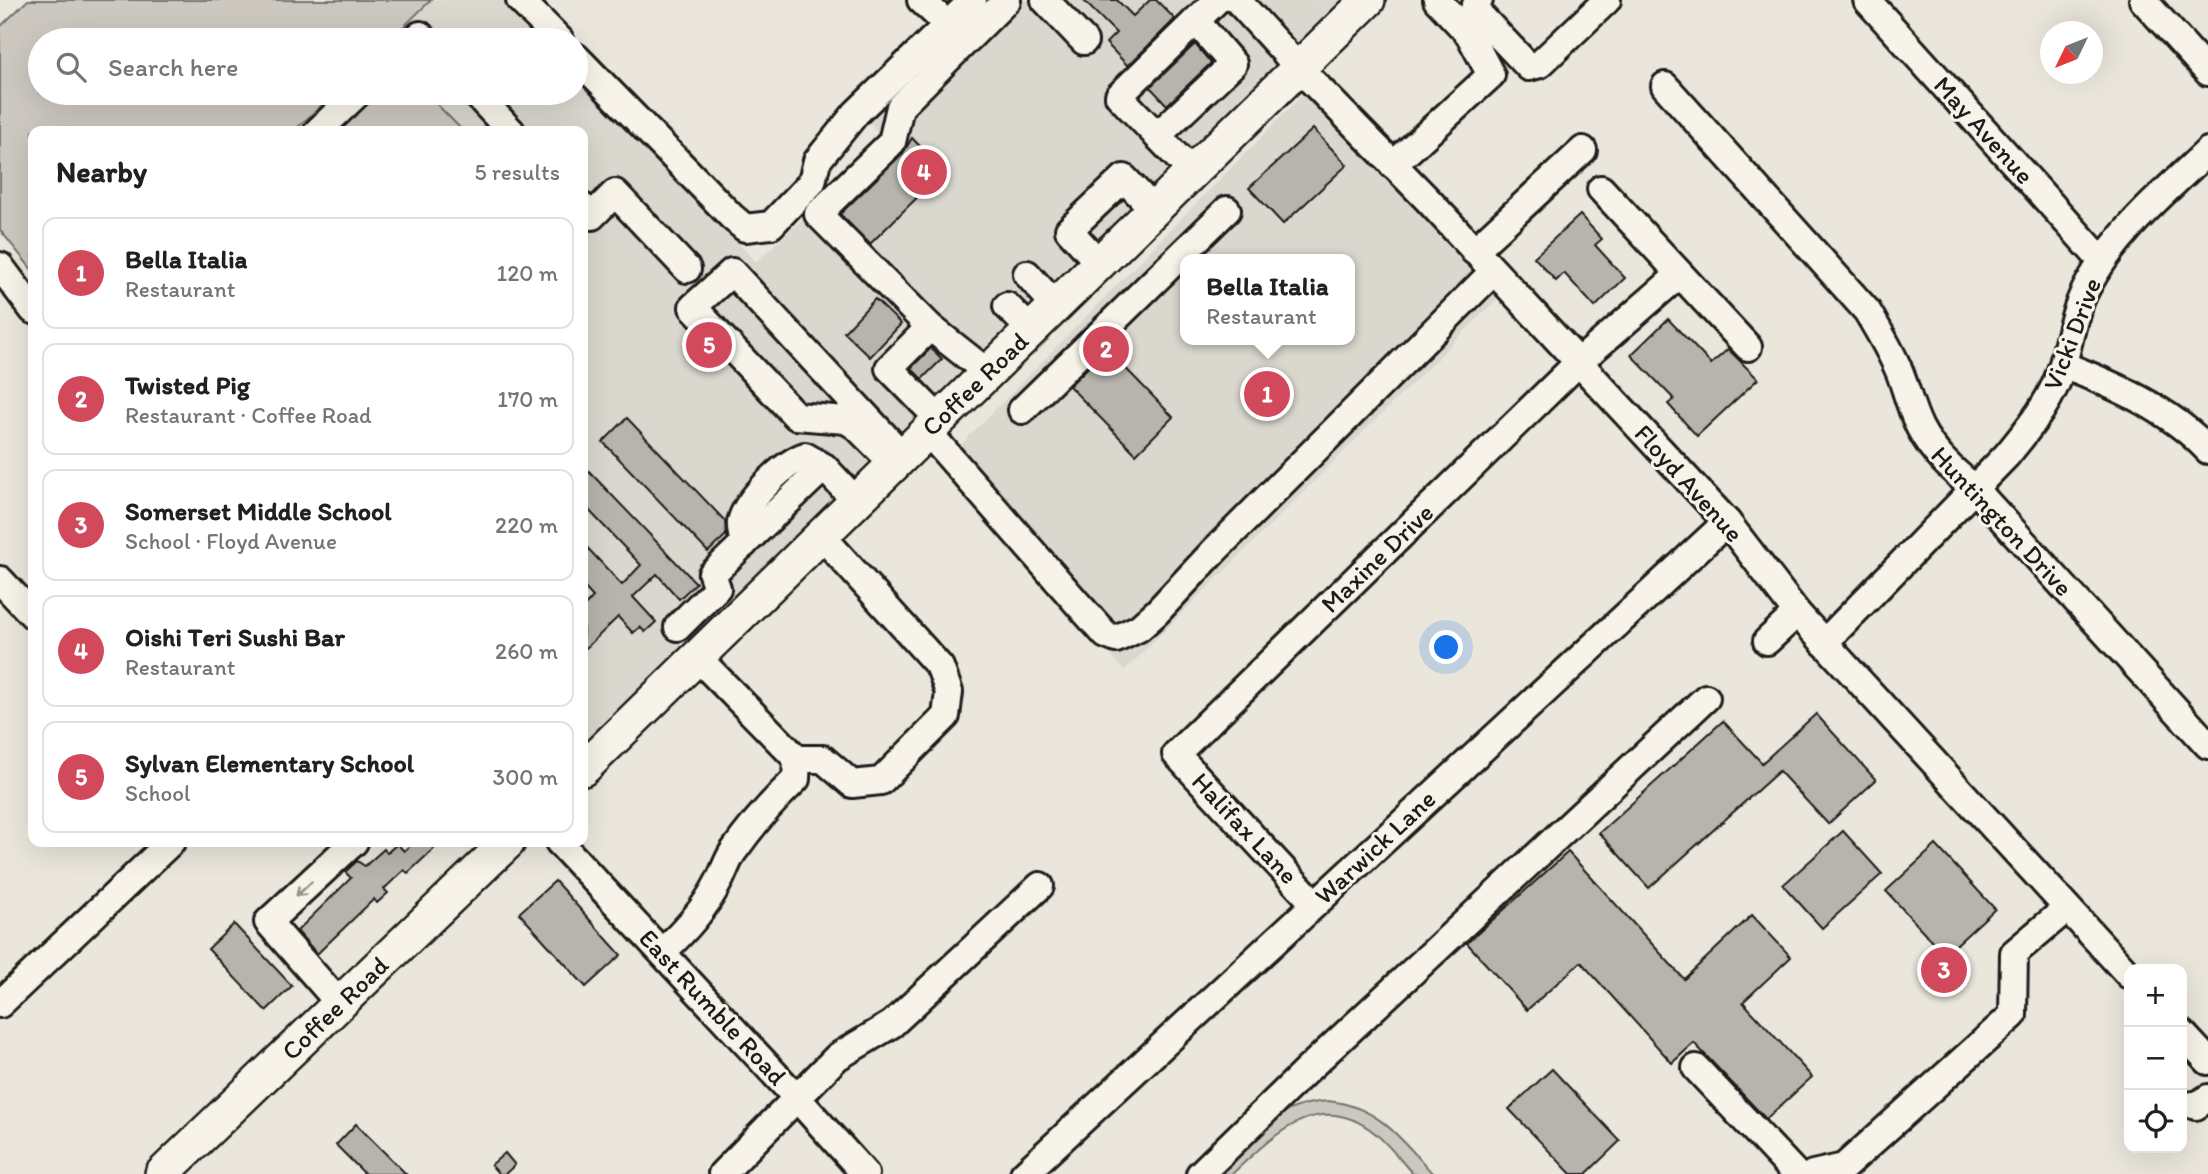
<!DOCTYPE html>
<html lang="en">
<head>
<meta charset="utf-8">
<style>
  body { margin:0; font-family:Itim,sans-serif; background:#f2f2f2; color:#202124 }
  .controls { position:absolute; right:21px; bottom:21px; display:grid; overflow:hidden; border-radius:14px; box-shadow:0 7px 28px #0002 }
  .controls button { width:63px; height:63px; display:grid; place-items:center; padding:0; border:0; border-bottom:2px solid #e0e0e0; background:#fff; color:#202124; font:35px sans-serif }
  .compass { position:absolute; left:2040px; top:21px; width:63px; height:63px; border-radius:50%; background:#fff; box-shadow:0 7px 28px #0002; rotate:227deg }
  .you { position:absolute; left:1447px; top:648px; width:24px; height:24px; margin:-18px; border:5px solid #fff; border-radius:50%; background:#1a73e8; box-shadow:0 0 0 10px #1a73e833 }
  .badge { display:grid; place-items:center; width:46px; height:46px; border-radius:50%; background:#d1495b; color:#fff; font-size:23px; font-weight:700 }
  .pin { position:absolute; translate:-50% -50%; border:4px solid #fff; box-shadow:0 2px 7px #0006 }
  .popup { position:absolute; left:1180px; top:254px; width:175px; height:91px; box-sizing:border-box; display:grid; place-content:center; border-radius:14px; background:#fff; filter:drop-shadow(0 2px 5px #0005); font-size:23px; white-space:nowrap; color:#757577 }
  .popup b { font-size:26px; color:#202124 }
  .popup::after { content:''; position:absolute; left:50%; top:100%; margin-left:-14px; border:14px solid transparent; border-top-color:#fff }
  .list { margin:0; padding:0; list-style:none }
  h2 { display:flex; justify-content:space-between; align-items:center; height:91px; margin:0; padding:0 28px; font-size:30px }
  h2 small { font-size:23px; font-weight:400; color:#757577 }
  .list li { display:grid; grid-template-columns:46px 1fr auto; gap:21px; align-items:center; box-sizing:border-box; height:112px; margin:0 14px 14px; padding:0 14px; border:2px solid #e0e0e0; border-radius:14px }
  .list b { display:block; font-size:26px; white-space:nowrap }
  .list p { margin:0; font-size:23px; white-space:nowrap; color:#757577 }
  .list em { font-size:23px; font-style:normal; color:#757577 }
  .icon { flex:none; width:38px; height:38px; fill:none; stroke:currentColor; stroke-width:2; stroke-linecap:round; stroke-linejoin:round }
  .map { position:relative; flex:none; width:2208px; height:1174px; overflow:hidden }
  .search { position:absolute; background:#fff; box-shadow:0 7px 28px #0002; left:28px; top:28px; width:560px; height:77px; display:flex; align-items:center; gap:18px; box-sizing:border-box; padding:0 24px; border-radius:38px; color:#757577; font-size:26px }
  .panel { position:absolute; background:#fff; box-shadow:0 7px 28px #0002; left:28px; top:126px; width:560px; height:721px; border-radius:14px }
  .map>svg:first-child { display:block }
</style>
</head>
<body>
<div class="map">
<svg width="2208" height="1174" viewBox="0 0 2208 1174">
  <rect width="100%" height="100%" fill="#eae6dc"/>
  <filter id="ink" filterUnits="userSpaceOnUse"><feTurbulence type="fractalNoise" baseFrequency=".0143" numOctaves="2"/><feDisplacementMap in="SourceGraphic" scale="14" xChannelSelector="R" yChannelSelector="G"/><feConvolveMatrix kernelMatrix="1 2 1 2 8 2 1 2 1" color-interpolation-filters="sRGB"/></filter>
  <g filter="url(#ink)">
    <g fill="#dad7ce" fill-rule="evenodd">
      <path d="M430,0H507L546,40H388Z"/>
      <path d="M991,0H1224L1283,64L915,428L583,742V131H293L333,93H576V72L756,262L886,141L865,118Z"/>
      <path d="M1256,0H1357L1304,51Z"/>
      <path d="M1309,88L1502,294L1124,671L945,461ZM1185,259H1349V340H1185Z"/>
    </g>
    <g fill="#ccc8c0" stroke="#74726e" stroke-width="2">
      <path d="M28,0H431L390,40H40V93H335L294,131H33V271L0,230V27Z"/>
      <path d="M375,93H426L463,131H333Z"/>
      <path d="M1328,1101C1379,1106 1401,1139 1433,1174H1413C1401,1161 1390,1146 1376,1134C1319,1087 1273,1136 1232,1174H1210C1248,1140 1274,1104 1328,1101Z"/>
    </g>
    <g fill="#b6b4ac" stroke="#1c1c1c" stroke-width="2">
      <path d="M1083,0H1117L1133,16L1150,0H1156L1175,19L1128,66L1106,43L1116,33Z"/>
      <path d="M1195,44L1211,63L1167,105L1150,87Z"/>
      <path d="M1313,129L1347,165L1283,224L1249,188Z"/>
      <path d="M912,138L944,171L870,244L840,214L903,153Z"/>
      <path d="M1580,215L1602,239L1595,245L1625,278L1595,307L1564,273L1556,281L1534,257Z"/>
      <path d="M875,299L901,324L870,357L844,332Z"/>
      <path d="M1668,319L1711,364L1728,349L1758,379L1697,436L1668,404L1674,399L1631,355Z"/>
      <path d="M931,348L942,359L922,379L911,368Z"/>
      <path d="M1107,349L1173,417L1136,454L1069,386Z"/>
      <path d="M627,418L725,521L726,535L708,552L603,442Z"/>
      <path d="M583,465L696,583L679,599L657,574L633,597L656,622L645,632L640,627L633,633L618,617L583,651V608L593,597L583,586V543L622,585L641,565L583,504Z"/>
      <path d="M1816,714L1876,780L1828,824L1779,771L1649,888L1599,833L1723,721L1762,763Z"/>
      <path d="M1843,831L1882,874L1822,928L1783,885Z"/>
      <path d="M414,842H441L408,873L404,870L384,889L388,893L377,903L374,899L317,954L297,931L351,878L345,872L357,861L365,866L384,849L387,853L397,844L404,851Z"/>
      <path d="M1936,845L1995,909L1945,955L1886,891Z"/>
      <path d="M1568,852L1684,979L1752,915L1791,957L1743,1002L1812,1077L1766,1119L1694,1043L1672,1063L1581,962L1527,1010L1467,943Z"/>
      <path d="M555,881L621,955L586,987L519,913Z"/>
      <path d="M234,924L292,986L266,1011L208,949Z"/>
      <path d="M1552,1069L1620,1141L1586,1174H1571L1509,1109Z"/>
      <path d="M356,1124L406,1174H365L336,1145Z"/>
      <path d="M505,1153L515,1165L505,1174H499L491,1165Z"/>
    </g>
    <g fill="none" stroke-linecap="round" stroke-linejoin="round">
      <defs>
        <g id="minor">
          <path d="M520,0L560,40"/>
          <path d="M921,0L947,24"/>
          <path d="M1045,0L1084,41"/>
          <path d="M1237,0L1299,68L1428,200L1727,522L1797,613L2129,975"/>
          <path d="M1479,0L1474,9L1529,67L1540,64L1607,0"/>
          <path d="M1867,0L2102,261"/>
          <path d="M2143,0L2208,72"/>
          <path d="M414,40L420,35L425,40"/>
          <path d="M576,57L732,217L745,228L771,225L812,182L817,161L856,113L973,0"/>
          <path d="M1665,86L1867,311C1879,331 1891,351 1900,373C1907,392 1911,410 1920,428C1933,453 1953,471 1974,488L2208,745"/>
          <path d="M475,93L511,131"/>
          <path d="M318,131L358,93"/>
          <path d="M1157,136L1233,64L1196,21"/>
          <path d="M1393,165L1491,75L1469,34L1437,0"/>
          <path d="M1191,171L1119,96L1217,0"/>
          <path d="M1601,189L1748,347"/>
          <path d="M583,207L592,216L615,193L687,269"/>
          <path d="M1474,251L1583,150"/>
          <path d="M1098,262L1069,230L1124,178L1153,209"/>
          <path d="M0,266L33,310"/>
          <path d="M1027,274L1055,305"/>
          <path d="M1007,306L1030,329"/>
          <path d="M930,327L889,368L939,419"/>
          <path d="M2063,365C2114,385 2170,409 2208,450"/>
          <path d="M987,372L930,327L818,214L892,142L900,107L1007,0"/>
          <path d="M1022,410L1227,210"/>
          <path d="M927,431L1078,604L1106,635L1116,639L1139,628L1157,612L1213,552L1493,272"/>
          <path d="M894,464L856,426L846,420L796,416L693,307L732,272L902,455"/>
          <path d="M744,544C743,538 740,529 741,522C747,499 784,463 805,456L824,467L856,501"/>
          <path d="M0,580L33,615"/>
          <path d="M678,627L717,588L712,574L824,467"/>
          <path d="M1767,641L1797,613"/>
          <path d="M1824,643L2007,455C2029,428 2054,398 2063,364C2070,337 2074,311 2087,287C2116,232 2164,193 2208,151"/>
          <path d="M697,657L797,759H823L852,784L881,781L946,716L949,692L940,667L821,535"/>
          <path d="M559,842L797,1098L865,1174"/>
          <path d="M1314,903L1176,754L1579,362L1680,274"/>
          <path d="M662,952C686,930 704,910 719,881C724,872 727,861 733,852C752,825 772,802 796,779L797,759"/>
          <path d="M0,1004L171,842"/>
          <path d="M340,1004L268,922L354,842"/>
          <path d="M2182,1033L2208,1061"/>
          <path d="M1696,1068L1796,1174"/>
          <path d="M2193,1105L2196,1106L2208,1098"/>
          <path d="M722,1174L837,1057L892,1024L1040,886"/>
          <path d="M1024,1174L1727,522"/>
          <path d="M1200,1174L1306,1071L1706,698"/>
          <path d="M1813,1174L1844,1167L2013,1015L2014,953L2067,908"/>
        </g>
        <g id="major">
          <path d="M583,769L1368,0"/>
          <path d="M162,1174L508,842"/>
        </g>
      </defs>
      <use href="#minor" stroke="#1c1c1c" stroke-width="32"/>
      <use href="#major" stroke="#1c1c1c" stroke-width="38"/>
      <use href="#minor" stroke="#f7f3e8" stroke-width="26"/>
      <use href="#major" stroke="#f7f3e8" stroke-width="33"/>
    </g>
    <defs><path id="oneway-shaft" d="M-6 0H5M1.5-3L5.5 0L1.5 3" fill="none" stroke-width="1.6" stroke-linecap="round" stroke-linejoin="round" transform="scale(1.75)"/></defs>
    <use stroke="#94928c" href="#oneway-shaft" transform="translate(304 889) rotate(137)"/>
  </g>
  <g text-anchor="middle" stroke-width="6" stroke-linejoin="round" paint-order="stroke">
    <g font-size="26" fill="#1c1c1c" stroke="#f7f3e8">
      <text transform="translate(1984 130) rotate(48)" y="9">May Avenue</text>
      <text transform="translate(2072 334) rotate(-69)" y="9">Vicki Drive</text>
      <text transform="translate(975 384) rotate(-44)" y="9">Coffee Road</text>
      <text transform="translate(1689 483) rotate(48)" y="9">Floyd Avenue</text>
      <text transform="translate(2002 521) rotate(47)" y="9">Huntington Drive</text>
      <text transform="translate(1377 558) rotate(-44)" y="9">Maxine Drive</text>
      <text transform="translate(1245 828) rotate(47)" y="9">Halifax Lane</text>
      <text transform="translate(1375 847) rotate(-43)" y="9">Warwick Lane</text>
      <text transform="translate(713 1007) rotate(47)" y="9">East Rumble Road</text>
      <text transform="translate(335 1008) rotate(-44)" y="9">Coffee Road</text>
    </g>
  </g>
</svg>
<div class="controls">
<button>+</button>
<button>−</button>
<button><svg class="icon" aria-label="locate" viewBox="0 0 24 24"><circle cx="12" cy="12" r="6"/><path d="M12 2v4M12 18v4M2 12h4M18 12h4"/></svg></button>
</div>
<svg class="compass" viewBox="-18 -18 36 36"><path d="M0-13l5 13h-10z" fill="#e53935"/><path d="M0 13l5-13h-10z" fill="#757577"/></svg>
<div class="you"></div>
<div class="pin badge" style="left:1267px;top:394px">1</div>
<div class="popup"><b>Bella Italia</b>Restaurant</div>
<div class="pin badge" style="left:1106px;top:349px">2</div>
<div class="pin badge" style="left:1944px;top:970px">3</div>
<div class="pin badge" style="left:924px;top:172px">4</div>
<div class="pin badge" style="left:709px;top:345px">5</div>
<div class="search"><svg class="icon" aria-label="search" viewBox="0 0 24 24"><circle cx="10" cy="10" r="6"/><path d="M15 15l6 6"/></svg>Search here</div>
<section class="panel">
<h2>Nearby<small>5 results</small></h2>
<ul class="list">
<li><span class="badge">1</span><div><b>Bella Italia</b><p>Restaurant</p></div><em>120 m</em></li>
<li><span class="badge">2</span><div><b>Twisted Pig</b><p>Restaurant · Coffee Road</p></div><em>170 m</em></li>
<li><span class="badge">3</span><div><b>Somerset Middle School</b><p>School · Floyd Avenue</p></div><em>220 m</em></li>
<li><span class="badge">4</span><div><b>Oishi Teri Sushi Bar</b><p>Restaurant</p></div><em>260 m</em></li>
<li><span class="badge">5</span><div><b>Sylvan Elementary School</b><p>School</p></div><em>300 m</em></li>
</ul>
</section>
</div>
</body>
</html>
